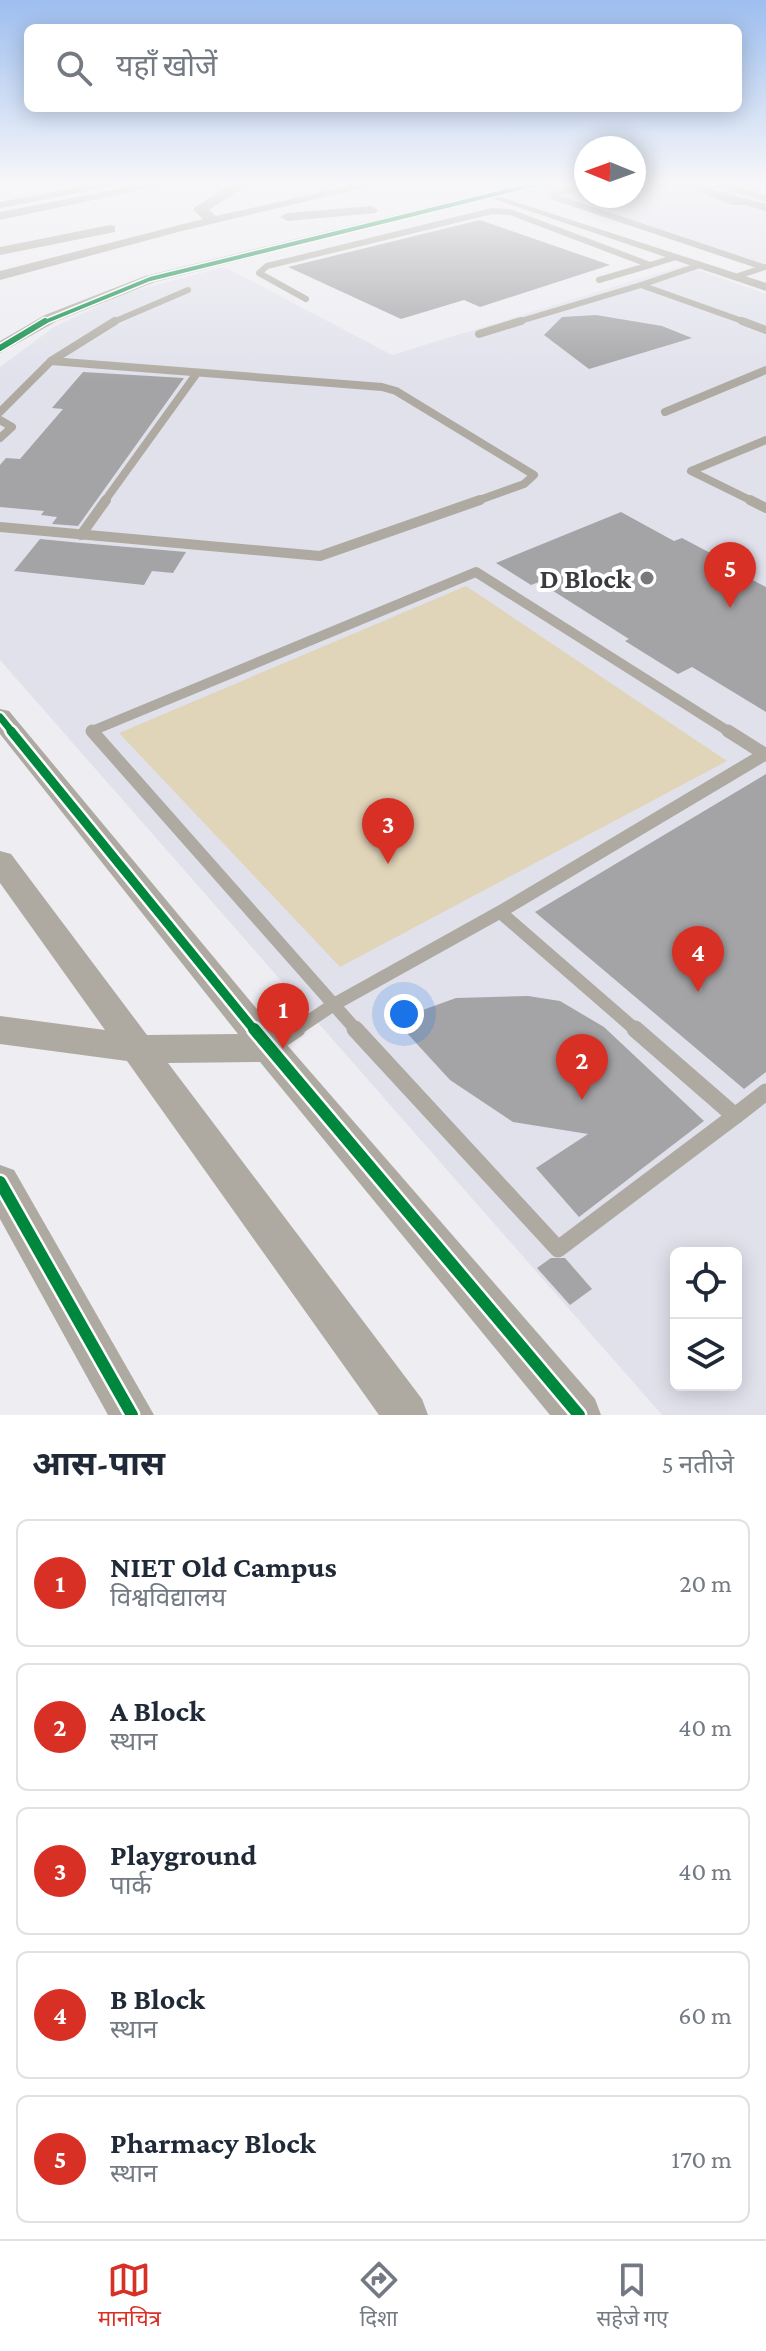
<!DOCTYPE html>
<html lang="hi">
<head>
<meta charset="utf-8">
<style>
  body { margin:0; font-family:"Crimson Pro","Noto Sans Devanagari",serif; background:#f6f6f7; color:#1f2937 }
  .controls { position:absolute; right:24px; bottom:24px; display:grid; overflow:hidden; border-radius:12px; box-shadow:0 4px 20px #0003 }
  .controls button { width:72px; height:72px; display:grid; place-items:center; padding:0; border:0; border-bottom:2px solid #e0e1e3; background:#fff; color:#1f2937; font:40px sans-serif }
  .compass { position:absolute; left:574px; top:136px; width:72px; height:72px; border-radius:50%; background:#fff; box-shadow:0 4px 20px #0003; rotate:271deg }
  .you { position:absolute; left:404px; top:1014px; width:28px; height:28px; margin:-20px; border:6px solid #fff; border-radius:50%; background:#1a73e8; box-shadow:0 0 0 12px #1a73e833 }
  .badge { display:grid; place-items:center; width:52px; height:52px; border-radius:50%; background:#d93025; color:#fff; font-size:26px; font-weight:700 }
  .pin { position:absolute; translate:-50% -66px; filter:drop-shadow(0 2px 4px #0008) }
  .pin::after { content:''; position:absolute; top:42px; width:28px; height:24px; background:inherit; clip-path:polygon(0 0,100% 0,50% 100%) }
  .list { margin:0; padding:0; list-style:none }
  h2 { display:flex; justify-content:space-between; align-items:center; height:104px; margin:0; padding:0 32px; font-size:34px }
  h2 small { font-size:26px; font-weight:400; color:#747a83 }
  .list li { display:grid; grid-template-columns:52px 1fr auto; gap:24px; align-items:center; box-sizing:border-box; height:128px; margin:0 16px 16px; padding:0 16px; border:2px solid #e0e1e3; border-radius:12px }
  .list b { display:block; font-size:30px; white-space:nowrap }
  .list p { margin:0; font-size:26px; white-space:nowrap; color:#747a83 }
  .list em { font-size:26px; font-style:normal; color:#747a83 }
  .icon { flex:none; width:44px; height:44px; fill:none; stroke:currentColor; stroke-width:2; stroke-linecap:round; stroke-linejoin:round }
  .map { position:relative; flex:none; width:766px; height:1415px; overflow:hidden }
  .search { position:absolute; background:#fff; box-shadow:0 4px 20px #0003; left:24px; right:24px; top:24px; height:88px; display:flex; align-items:center; gap:20px; box-sizing:border-box; padding:0 28px; border-radius:12px; color:#747a83; font-size:30px }
  .sheet { height:824px; background:#fff }
  nav { display:flex; justify-content:space-around; align-items:center; box-sizing:border-box; height:112px; border-top:2px solid #e0e1e3; background:#fff; font-size:22px; color:#747a83 }
  nav a { display:grid; justify-items:center; gap:4px }
  nav .on { color:#d93025 }
  .map>svg:first-child { display:block }
</style>
</head>
<body>
<div class="map">
<svg width="766" height="1415" viewBox="0 0 766 1415">
  <rect width="100%" height="100%" fill="#ededf2"/>
  <g fill="#e1e1ec" fill-rule="evenodd">
    <path d="M558,184H586V196H634V184H766V271L527,192Z"/>
    <path d="M684,265L766,294V1415H662L0,660V367L54,327L128,292L225,267L392,355ZM676,1253H736V1385H676Z"/>
  </g>
  <path fill="#e0d4b9" d="M466,586L727,761L340,967L119,733Z"/>
  <g fill="#a4a4a7">
    <path d="M682,184H710L714,190L766,204V211L746,205H732Z"/>
    <path d="M480,220L610,265L480,307L464,300L401,319L288,267Z"/>
    <path d="M596,315L662,326L692,338L589,369L544,335L562,317Z"/>
    <path d="M83,372L184,378L78,526L52,524L57,517L41,515L44,511L0,507V465L6,458L20,459L63,409L52,408Z"/>
    <path d="M621,512L674,541L682,538L733,565L728,567L766,587V712L692,667L678,674L625,641L629,639L539,582L531,585L496,563Z"/>
    <path d="M40,539L81,543L186,552L173,573L152,571L144,585L14,571Z"/>
    <path d="M766,774V1072L744,1089L535,912Z"/>
    <path d="M528,996L560,1001L604,1027L704,1121L579,1217L536,1168L588,1134L513,1122L450,1080L395,1020L456,998Z"/>
    <path d="M551,1258H565L592,1289L570,1305L537,1268Z"/>
  </g>
  <g fill="none" stroke-linecap="round" stroke-linejoin="round">
    <g stroke="#aeaaa1" stroke-width="6">
      <path d="M716,184L766,198"/>
      <path d="M586,186L556,193L554,197L763,267"/>
      <path d="M0,205L109,184"/>
      <path d="M700,265L641,285L748,323"/>
      <path d="M735,277L765,267"/>
      <path d="M599,280L650,265"/>
      <path d="M306,299L259,273L267,266L492,211L510,212L650,265L676,257"/>
      <path d="M111,323L188,290"/>
      <path d="M514,323L641,285"/>
    </g>
    <g stroke="#aeaaa1" stroke-width="8">
      <path d="M742,321L766,330"/>
      <path d="M479,334L521,321"/>
      <path d="M51,361L115,321"/>
      <path d="M0,412L51,361L382,387L396,391L534,475L524,484L474,502"/>
      <path d="M665,412L766,370"/>
      <path d="M0,420L12,427L0,438"/>
      <path d="M104,502L197,373"/>
      <path d="M754,502L691,471L766,440"/>
    </g>
    <g stroke="#aeaaa1" stroke-width="10">
      <path d="M750,500L766,508"/>
      <path d="M0,527L320,556L480,500"/>
      <path d="M81,535L106,500"/>
      <path d="M94,733L92,731L476,572L731,733"/>
    </g>
    <g stroke="#aeaaa1" stroke-width="13">
      <path d="M92,731L357,1031"/>
      <path d="M728,731L766,755"/>
      <path d="M500,912L637,1031"/>
      <path d="M294,1031L333,1005L500,912L765,754"/>
    </g>
    <g stroke="#aeaaa1" stroke-width="17">
      <path d="M355,1029L558,1249L735,1116L635,1029"/>
      <path d="M270,1047L297,1029"/>
      <path d="M735,1116L766,1092"/>
    </g>
    <path fill="#aeaaa1" fill-rule="evenodd" d="M488,193L766,283V291L488,197Z"/>
    <g fill="#aeaaa1" fill-rule="evenodd">
      <path d="M143,184H168L0,220V212Z"/>
      <path d="M233,184H248L209,210L216,216L357,184H379L178,232L0,280V271L203,219L193,210L195,207Z"/>
      <path d="M521,184H542L155,282L57,321L0,353V341L45,315L145,276Z"/>
      <path d="M371,206L378,210L376,213L287,221L280,217L287,213Z"/>
      <path d="M110,225L115,226V232L0,255V247Z"/>
      <path d="M0,709L9,711L281,1038L595,1399L601,1415H550L260,1062L168,1063L422,1399L428,1415H379L127,1061L0,1044V1016L105,1030L0,883V851L11,854L147,1035L238,1034L0,734Z"/>
      <path d="M0,1165L14,1170L154,1415H108L0,1219Z"/>
    </g>
    <defs>
      <path id="cycleway-far4" d="M42,323L150,279L536,184"/>
      <path id="cycleway-far3" d="M0,348L45,321"/>
      <path id="cycleway-far2" d="M0,717L13,733"/>
      <path id="cycleway-far1" d="M11,731L255,1031"/>
      <g id="cycleway">
        <path d="M254,1029L579,1415"/>
        <path d="M0,1182L132,1415"/>
      </g>
    </defs>
    <use href="#cycleway-far4" stroke="#fff" stroke-width="7"/>
    <use href="#cycleway-far3" stroke="#fff" stroke-width="9"/>
    <use href="#cycleway-far2" stroke="#fff" stroke-width="12"/>
    <use href="#cycleway-far1" stroke="#fff" stroke-width="14"/>
    <use href="#cycleway" stroke="#fff" stroke-width="17"/>
    <use href="#cycleway-far4" stroke="#00873e" stroke-width="4"/>
    <use href="#cycleway-far3" stroke="#00873e" stroke-width="6"/>
    <use href="#cycleway-far2" stroke="#00873e" stroke-width="7"/>
    <use href="#cycleway-far1" stroke="#00873e" stroke-width="9"/>
    <use href="#cycleway" stroke="#00873e" stroke-width="12"/>
  </g>
  <linearGradient id="sky" x2="0" y2="1"><stop stop-color="#9dbeef"/><stop offset="0.48" stop-color="#f7f7f9"/><stop offset="1" stop-color="#f7f7f9" stop-opacity="0"/></linearGradient>
  <rect width="766" height="382" fill="url(#sky)"/>
  <circle fill="#78797c" stroke="#fff" stroke-width="3" cx="647" cy="578" r="8"/>
  <g text-anchor="middle" stroke-width="8" stroke-linejoin="round" paint-order="stroke">
    <g font-size="28" font-weight="bold" fill="#393a3d" stroke="#fff" text-anchor="end">
      <text x="631" y="588">D Block</text>
    </g>
  </g>
</svg>
<div class="controls">
<button><svg class="icon" aria-label="locate" viewBox="0 0 24 24"><circle cx="12" cy="12" r="6"/><path d="M12 2v4M12 18v4M2 12h4M18 12h4"/></svg></button>
<button><svg class="icon" aria-label="layers" viewBox="0 0 24 24"><path d="M12 4l9 5-9 5-9-5zM3 14l9 5 9-5"/></svg></button>
</div>
<svg class="compass" viewBox="-18 -18 36 36"><path d="M0-13l5 13h-10z" fill="#e53935"/><path d="M0 13l5-13h-10z" fill="#747a83"/></svg>
<div class="you"></div>
<div class="pin badge" style="left:283px;top:1049px">1</div>
<div class="pin badge" style="left:582px;top:1100px">2</div>
<div class="pin badge" style="left:388px;top:864px">3</div>
<div class="pin badge" style="left:698px;top:992px">4</div>
<div class="pin badge" style="left:730px;top:608px">5</div>
<div class="search"><svg class="icon" aria-label="search" viewBox="0 0 24 24"><circle cx="10" cy="10" r="6"/><path d="M15 15l6 6"/></svg>यहाँ खोजें</div>
</div>
<section class="sheet">
<h2>आस-पास<small>5 नतीजे</small></h2>
<ul class="list">
<li><span class="badge">1</span><div><b>NIET Old Campus</b><p>विश्वविद्यालय</p></div><em>20 m</em></li>
<li><span class="badge">2</span><div><b>A Block</b><p>स्थान</p></div><em>40 m</em></li>
<li><span class="badge">3</span><div><b>Playground</b><p>पार्क</p></div><em>40 m</em></li>
<li><span class="badge">4</span><div><b>B Block</b><p>स्थान</p></div><em>60 m</em></li>
<li><span class="badge">5</span><div><b>Pharmacy Block</b><p>स्थान</p></div><em>170 m</em></li>
</ul>
</section>
<nav>
<a class="on"><svg class="icon" aria-label="map" viewBox="0 0 24 24"><path d="M3 6l6-2 6 2 6-2v14l-6 2-6-2-6 2zM9 4v14M15 6v14"/></svg>मानचित्र</a>
<a><svg class="icon" aria-label="directions" viewBox="0 0 24 24"><path d="M12 3l9 9-9 9-9-9zM9 14v-3h6M13 9l2 2-2 2"/></svg>दिशा</a>
<a><svg class="icon" aria-label="saved" viewBox="0 0 24 24"><path d="M7 4h10v16l-5-4-5 4z"/></svg>सहेजे गए</a>
</nav>
</body>
</html>
